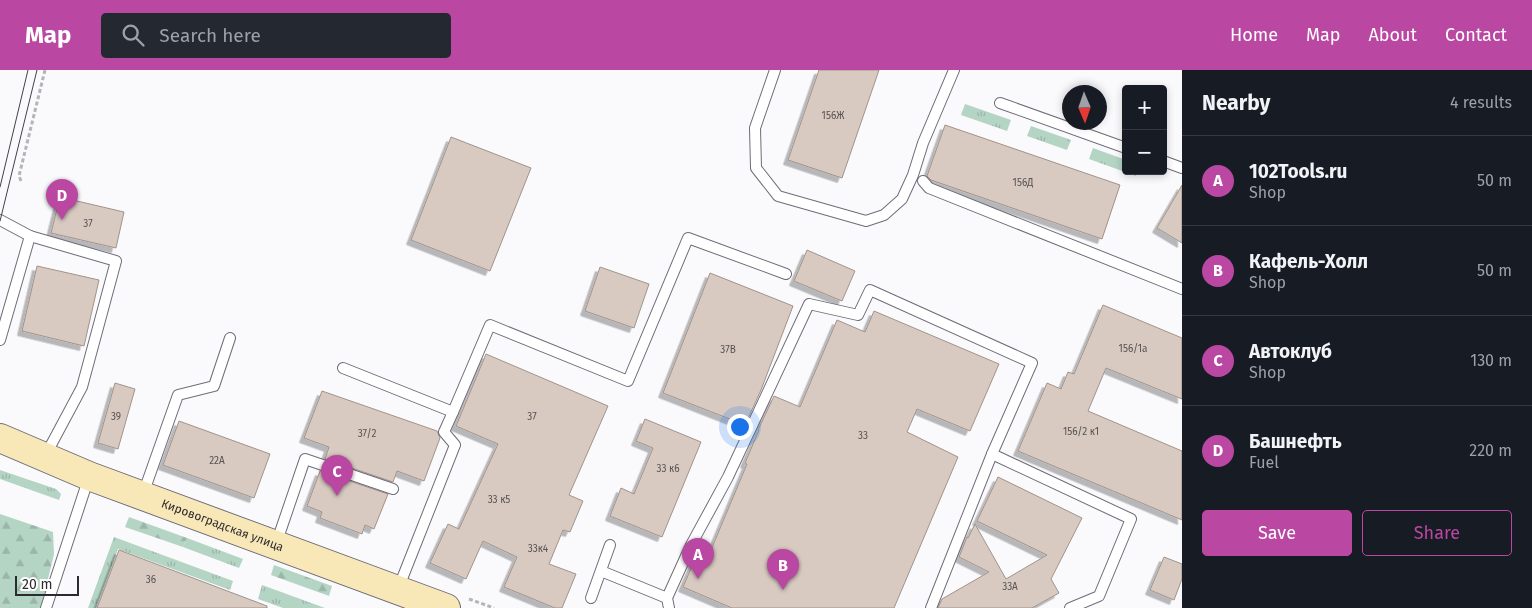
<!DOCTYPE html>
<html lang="en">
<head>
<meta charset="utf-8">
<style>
  body { margin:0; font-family:"Fira Sans",sans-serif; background:#242831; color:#f1f3f6 }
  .controls { position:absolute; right:15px; top:15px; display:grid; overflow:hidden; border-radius:5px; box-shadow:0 2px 8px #0003 }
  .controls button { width:45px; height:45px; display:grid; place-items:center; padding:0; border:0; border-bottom:1px solid #363941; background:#171b24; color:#f1f3f6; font:25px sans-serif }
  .compass { position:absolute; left:1062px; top:15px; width:45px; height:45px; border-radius:50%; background:#171b24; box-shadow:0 2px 8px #0003; rotate:178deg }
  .scale { position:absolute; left:15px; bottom:12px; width:64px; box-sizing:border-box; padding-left:5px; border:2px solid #2d2b31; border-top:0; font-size:14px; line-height:18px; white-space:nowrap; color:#2d2b31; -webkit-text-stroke:4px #fff; paint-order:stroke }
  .you { position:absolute; left:739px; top:356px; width:18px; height:18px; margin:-12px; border:4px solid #fff; border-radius:50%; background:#1a73e8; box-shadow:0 0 0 8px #1a73e833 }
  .badge { display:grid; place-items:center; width:32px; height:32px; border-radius:50%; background:#ba47a1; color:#fff; font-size:16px; font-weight:700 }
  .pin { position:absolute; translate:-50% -41px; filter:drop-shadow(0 1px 2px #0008) }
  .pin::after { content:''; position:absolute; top:26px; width:18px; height:15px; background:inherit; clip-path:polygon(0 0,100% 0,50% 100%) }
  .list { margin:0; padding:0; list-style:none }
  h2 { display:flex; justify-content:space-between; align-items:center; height:65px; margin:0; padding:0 20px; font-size:21px }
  h2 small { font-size:16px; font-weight:400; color:#9ea1a6 }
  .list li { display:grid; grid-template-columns:32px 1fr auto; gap:15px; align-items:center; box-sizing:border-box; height:90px; padding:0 20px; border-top:1px solid #363941 }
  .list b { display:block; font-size:19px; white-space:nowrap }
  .list p { margin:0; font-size:16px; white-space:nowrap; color:#9ea1a6 }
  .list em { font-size:16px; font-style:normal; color:#9ea1a6 }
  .actions { display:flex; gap:10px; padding:15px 20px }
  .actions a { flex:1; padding:11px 0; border:1px solid #ba47a1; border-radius:5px; text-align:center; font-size:18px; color:#ba47a1 }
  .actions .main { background:#ba47a1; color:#fff }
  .icon { flex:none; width:28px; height:28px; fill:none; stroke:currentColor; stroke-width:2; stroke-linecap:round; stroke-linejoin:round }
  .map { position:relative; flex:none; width:1182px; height:538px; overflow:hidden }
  header { display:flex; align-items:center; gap:30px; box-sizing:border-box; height:70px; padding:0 25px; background:#ba47a1; color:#fff }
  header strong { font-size:24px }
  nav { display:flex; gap:28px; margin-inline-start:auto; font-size:18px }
  .search { width:350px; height:45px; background:#242831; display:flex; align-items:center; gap:12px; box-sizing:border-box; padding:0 18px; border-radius:5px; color:#9ea1a6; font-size:19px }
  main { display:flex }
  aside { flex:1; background:#171b24 }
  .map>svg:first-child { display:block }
</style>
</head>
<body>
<header>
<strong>Map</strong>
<div class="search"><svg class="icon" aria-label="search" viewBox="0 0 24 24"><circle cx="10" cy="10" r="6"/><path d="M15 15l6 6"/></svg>Search here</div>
<nav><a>Home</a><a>Map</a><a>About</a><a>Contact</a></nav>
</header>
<main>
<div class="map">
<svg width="1182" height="538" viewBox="0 0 1182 538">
  <defs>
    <pattern id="grass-tufts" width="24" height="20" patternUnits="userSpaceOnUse" patternTransform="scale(1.25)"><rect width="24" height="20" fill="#b4d4c4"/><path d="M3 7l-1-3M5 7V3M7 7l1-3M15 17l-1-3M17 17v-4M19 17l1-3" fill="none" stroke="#9bb6a9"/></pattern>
    <pattern id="forest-firs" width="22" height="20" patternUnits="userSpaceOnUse" patternTransform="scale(1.25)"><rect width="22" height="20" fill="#b4d4c4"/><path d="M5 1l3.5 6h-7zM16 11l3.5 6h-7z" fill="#9bb6a9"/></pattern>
    <filter id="shadow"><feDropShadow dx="-4.5" dy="4.5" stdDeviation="0" flood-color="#0004"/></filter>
  </defs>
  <rect width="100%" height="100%" fill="#fafafd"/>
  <g fill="url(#grass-tufts)">
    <path d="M965,34L1011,50L1007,61L961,45Z"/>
    <path d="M1031,56L1071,70L1067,80L1027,66Z"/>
    <path d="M1093,78L1126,90V101H1137L1136,106L1089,89Z"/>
    <path d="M0,400L56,419L61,424L59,430L0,409Z"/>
    <path d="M114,467L233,511L230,520L118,479L96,538H88Z"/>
    <path d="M187,468L243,489L239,498L183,477Z"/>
    <path d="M262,515L325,538H283L258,529Z"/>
  </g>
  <g fill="url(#forest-firs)">
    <path d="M0,444L53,462L54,484L41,538H0Z"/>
    <path d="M129,447L187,468L183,477L125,457Z"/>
    <path d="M274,495L332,516L329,526L271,505Z"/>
  </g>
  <g fill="#d8cac1" stroke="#a0938a" filter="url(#shadow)">
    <path d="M819,0H879L842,108L788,90Z"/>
    <path d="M945,55L1120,115L1102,169L931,110L927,106Z"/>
    <path d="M451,67L531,98L490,201L411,170Z"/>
    <path d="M1182,115V173L1157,158Z"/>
    <path d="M60,127L124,142L116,178L51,163Z"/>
    <path d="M807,180L855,201L842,231L794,211Z"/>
    <path d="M37,196L99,210L84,276L22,261Z"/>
    <path d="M600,197L649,214L634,258L585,241Z"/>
    <path d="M710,203L793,236L761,320L745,355L663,323Z"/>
    <path d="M1103,235L1182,268V329L1106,298L1088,341L1182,381V450L1018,381L1047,313L1061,319L1068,302L1074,304Z"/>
    <path d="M874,241L999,294L970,361L917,339L907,362L958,387L894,538H732L683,517L698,482L708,487L747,394L745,393L759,360H758L774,326L800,337L837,250L865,262Z"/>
    <path d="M486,284L608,336L569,425L583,431L570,462L563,460L549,494L576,504L562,538H555L504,517L517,487L483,471L466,509L430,493L448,454L459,459L498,374L456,356Z"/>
    <path d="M115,313L135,319L118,379L98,373Z"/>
    <path d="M322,321L437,361L440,368L424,411L397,401L393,412L325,389L329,377L304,368Z"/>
    <path d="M645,349L701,372L662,467L610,446L621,418L634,424L653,378L636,371Z"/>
    <path d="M179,351L270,384L254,428L163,395Z"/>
    <path d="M320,401L388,424L374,459L365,455L362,464L320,448L322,442L307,436Z"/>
    <path d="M998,407L1082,448L1051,509L1059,523L1032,538H938L942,529L989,502L959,487L967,467L968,468L975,454L1006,509L1047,485L977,451Z"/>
    <path d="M119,480L267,536V538H97Z"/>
    <path d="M1164,487L1182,494V509L1174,530L1150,520Z"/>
  </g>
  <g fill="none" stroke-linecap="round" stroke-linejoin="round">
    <defs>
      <g id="lane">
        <path d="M775,0L755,58L756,98L778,126L866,151L884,145L902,129L913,105L923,73L954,0"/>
        <path d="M1000,33L1126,78"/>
        <path d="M1163,91L1182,98"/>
        <path d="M923,111L929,118L1182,219"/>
        <path d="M0,150L30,166"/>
        <path d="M0,270L30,166L116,191L82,317L51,375L49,387"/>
        <path d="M343,298L453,342L490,255L628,311L688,168L786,204"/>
        <path d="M992,384L1131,449L1099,526L1070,538"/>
        <path d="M143,424L178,325L214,316L230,268"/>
        <path d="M276,474L305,389L393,419"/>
        <path d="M601,501L667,528"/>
        <path d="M398,519L455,375L444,362L453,342"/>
        <path d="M591,528L610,475"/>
        <path d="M46,538L89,407"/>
        <path d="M669,538L667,528L691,475L728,407L809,234L858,245L870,220L1032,293L992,384L931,538"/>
      </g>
      <g id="secondary">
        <path id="s1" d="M0,368L89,406L446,538"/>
      </g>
    </defs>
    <use href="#lane" stroke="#6f6c79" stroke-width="12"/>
    <use href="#secondary" stroke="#6f6c79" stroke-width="30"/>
    <g stroke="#b5b4b8" stroke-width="3" stroke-dasharray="4 2.5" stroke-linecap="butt">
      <path d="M21,111L19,106L45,0"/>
      <path d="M469,529L494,538"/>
    </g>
    <use href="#lane" stroke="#fff" stroke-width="10"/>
    <use href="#secondary" stroke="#f9e8b7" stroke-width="28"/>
    <g stroke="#434147" stroke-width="1">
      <path d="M0,117L28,0"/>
      <path d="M0,151L37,0"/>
    </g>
  </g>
  <g text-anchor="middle" stroke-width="4.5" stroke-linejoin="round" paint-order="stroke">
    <g font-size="10" fill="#585355">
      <text x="833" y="49">156Ж</text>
      <text x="1023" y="116">156Д</text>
      <text x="88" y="157">37</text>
      <text x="1133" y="282">156/1а</text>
      <text x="728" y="283">37В</text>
      <text x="116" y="350">39</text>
      <text x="532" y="350">37</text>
      <text x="1081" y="365">156/2 к1</text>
      <text x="367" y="367">37/2</text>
      <text x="863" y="369">33</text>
      <text x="217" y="394">22А</text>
      <text x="668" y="402">33 к6</text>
      <text x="499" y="433">33 к5</text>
      <text x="538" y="482">33к4</text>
      <text x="151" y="513">36</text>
      <text x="1010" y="520">33А</text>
    </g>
    <g font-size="12" fill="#2d2b31" stroke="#fff">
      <text dy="4" stroke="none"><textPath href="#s1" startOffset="239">Кировоградская улица</textPath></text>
    </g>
  </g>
</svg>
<div class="controls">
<button>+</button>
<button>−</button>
</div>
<svg class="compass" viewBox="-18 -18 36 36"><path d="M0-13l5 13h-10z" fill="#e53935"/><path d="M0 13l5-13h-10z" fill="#9ea1a6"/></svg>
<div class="scale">20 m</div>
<div class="you"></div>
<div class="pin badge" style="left:698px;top:509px">A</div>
<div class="pin badge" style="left:783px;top:520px">B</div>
<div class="pin badge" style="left:337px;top:426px">C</div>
<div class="pin badge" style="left:62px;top:150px">D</div>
</div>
<aside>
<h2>Nearby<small>4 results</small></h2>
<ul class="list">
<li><span class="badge">A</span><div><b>102Tools.ru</b><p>Shop</p></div><em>50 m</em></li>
<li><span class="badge">B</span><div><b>Кафель-Холл</b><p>Shop</p></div><em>50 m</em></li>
<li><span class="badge">C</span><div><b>Автоклуб</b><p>Shop</p></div><em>130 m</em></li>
<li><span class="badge">D</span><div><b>Башнефть</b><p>Fuel</p></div><em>220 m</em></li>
</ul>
<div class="actions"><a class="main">Save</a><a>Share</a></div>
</aside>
</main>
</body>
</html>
